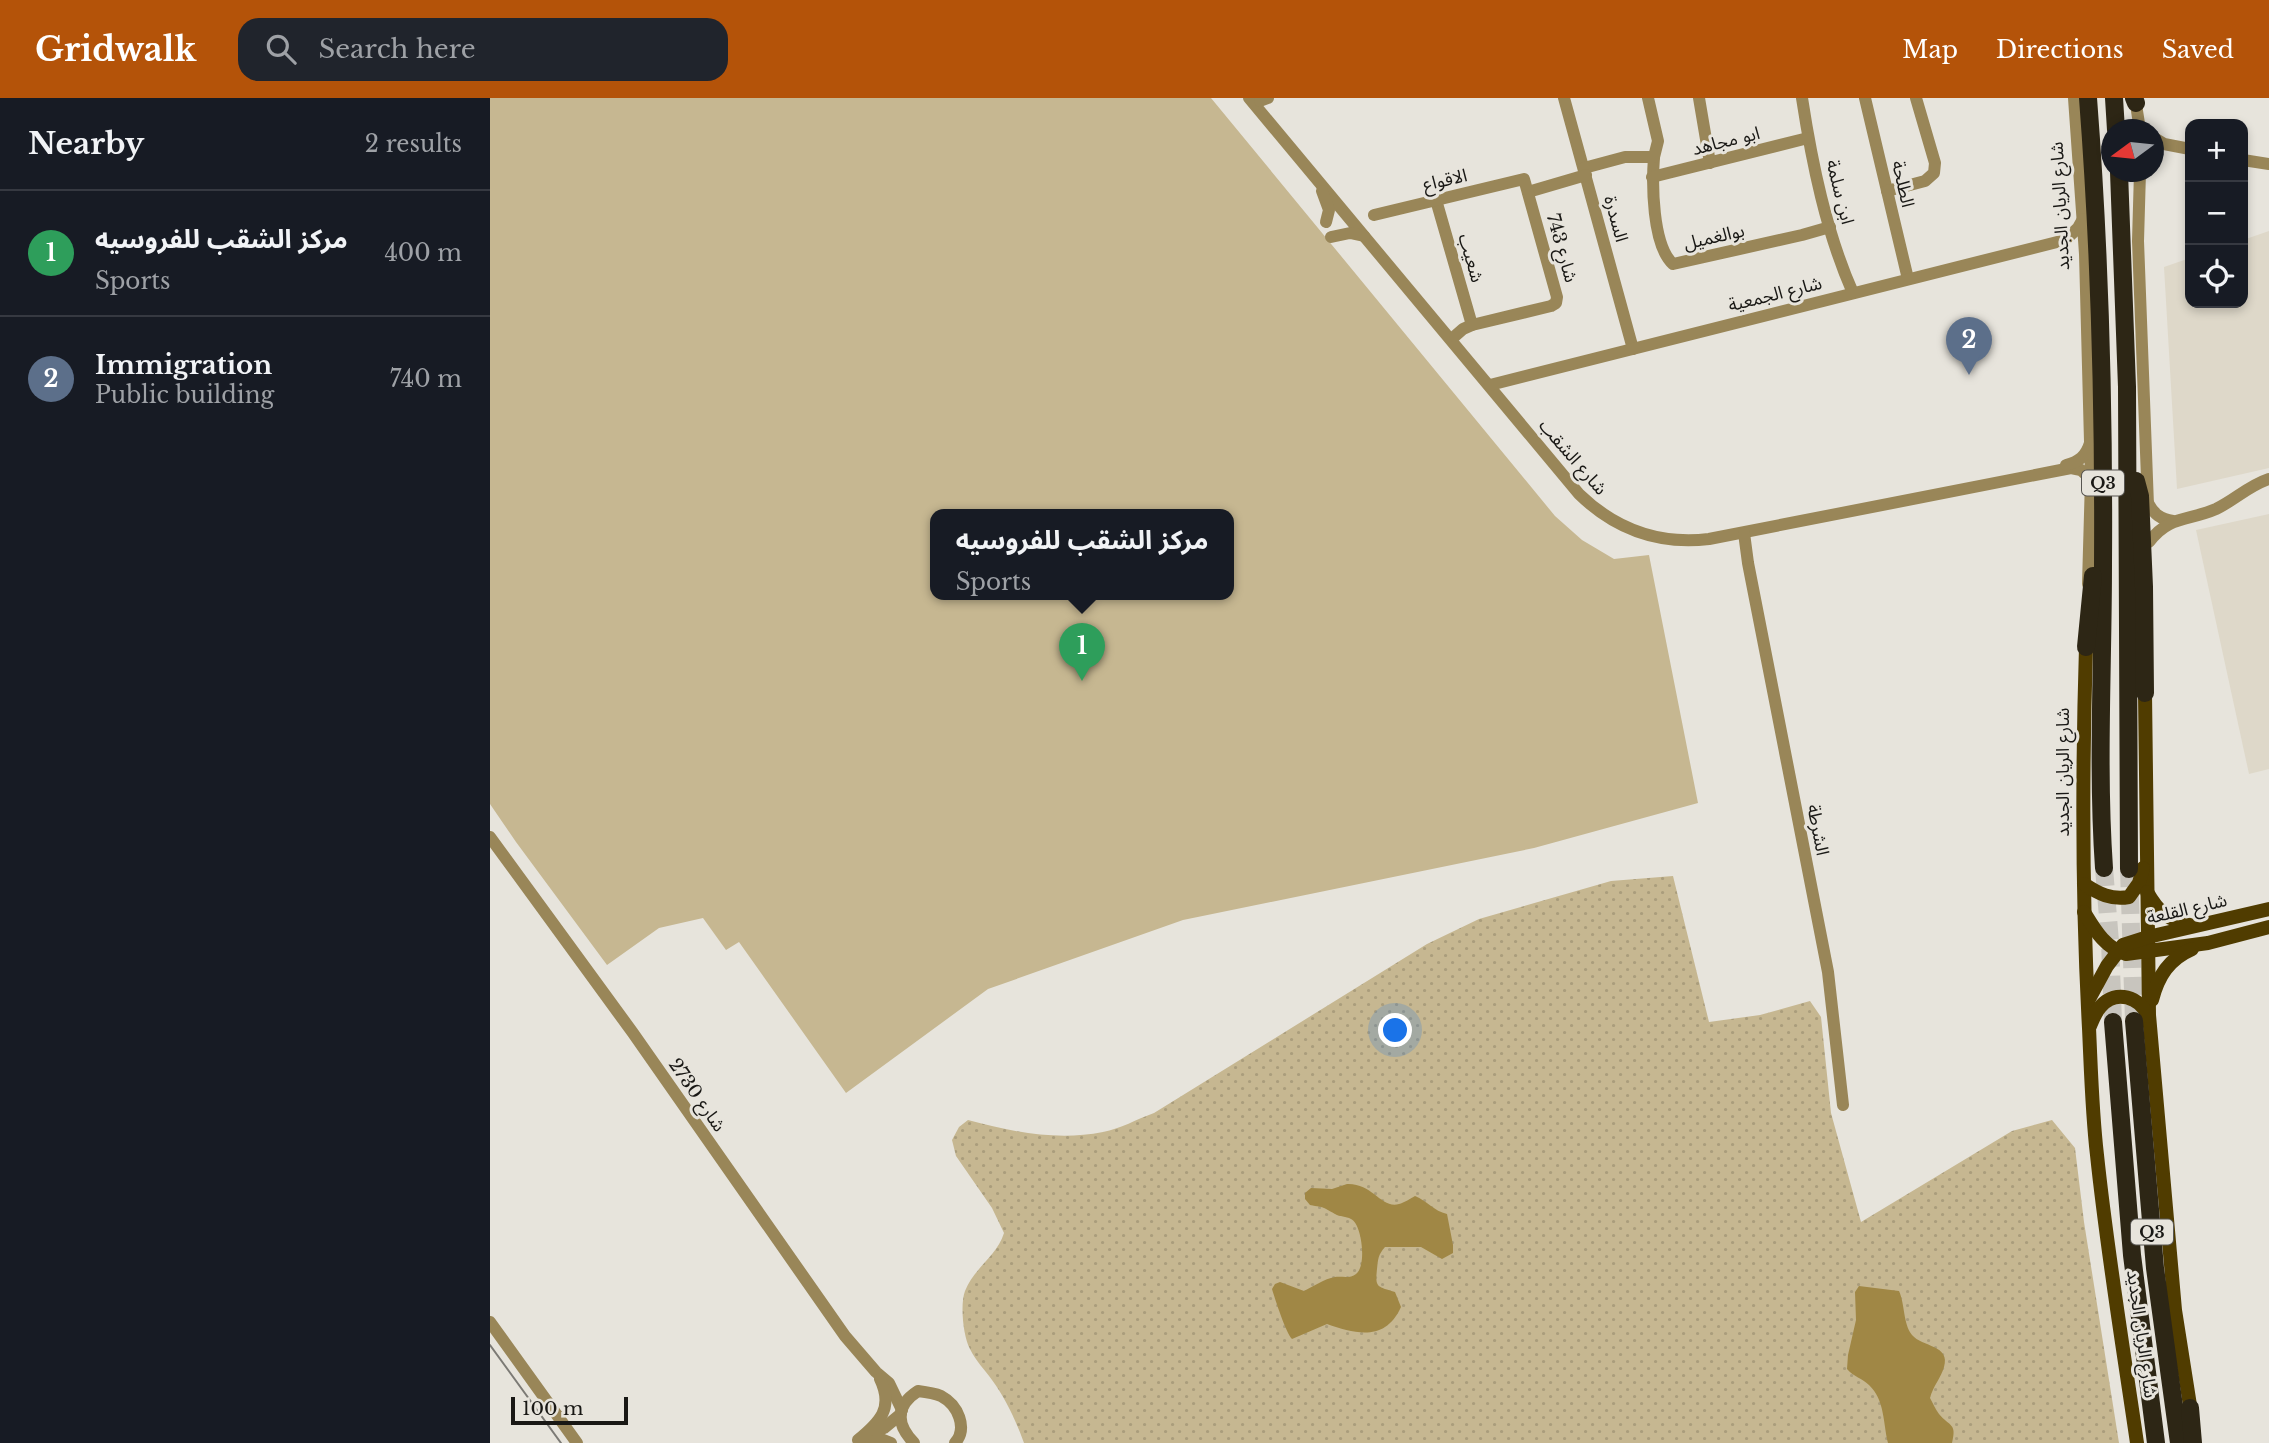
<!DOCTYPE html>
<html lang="en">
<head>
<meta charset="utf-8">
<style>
  body { margin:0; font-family:"Libre Baskerville","Noto Sans Arabic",serif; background:#20242c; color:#f1f3f6 }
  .controls { position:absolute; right:21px; top:21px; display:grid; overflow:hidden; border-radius:14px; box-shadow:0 4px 10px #0003 }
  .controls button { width:63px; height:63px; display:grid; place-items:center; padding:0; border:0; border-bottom:2px solid #363941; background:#171b24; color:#f1f3f6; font:35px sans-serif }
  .compass { position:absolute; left:1611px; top:21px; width:63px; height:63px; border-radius:50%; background:#171b24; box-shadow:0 4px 10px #0003; rotate:255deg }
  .scale { position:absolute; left:21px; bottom:18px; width:117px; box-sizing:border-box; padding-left:7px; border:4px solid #191815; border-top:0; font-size:19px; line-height:24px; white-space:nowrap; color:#191815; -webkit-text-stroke:5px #e7e4dc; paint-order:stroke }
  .you { position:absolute; left:906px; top:933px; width:24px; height:24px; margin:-18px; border:5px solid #fff; border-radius:50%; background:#1a73e8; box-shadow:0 0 0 10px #1a73e833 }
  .badge { display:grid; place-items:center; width:46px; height:46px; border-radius:50%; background:#b45309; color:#fff; font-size:23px; font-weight:700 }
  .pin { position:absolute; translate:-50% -58px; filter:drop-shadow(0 2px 4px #0008) }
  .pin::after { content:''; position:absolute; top:37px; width:24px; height:21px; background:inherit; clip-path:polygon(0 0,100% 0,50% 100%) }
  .popup { position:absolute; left:440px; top:411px; width:304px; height:91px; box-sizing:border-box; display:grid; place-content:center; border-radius:14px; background:#171b24; filter:drop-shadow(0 2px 5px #0005); font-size:23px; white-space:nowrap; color:#9ea1a6 }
  .popup b { font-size:26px; color:#f1f3f6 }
  .popup::after { content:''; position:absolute; left:50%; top:100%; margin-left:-14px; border:14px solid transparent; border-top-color:#171b24 }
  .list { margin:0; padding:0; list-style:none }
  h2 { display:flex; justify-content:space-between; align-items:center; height:91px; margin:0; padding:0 28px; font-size:30px }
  h2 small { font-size:23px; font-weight:400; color:#9ea1a6 }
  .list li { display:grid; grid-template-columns:46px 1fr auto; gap:21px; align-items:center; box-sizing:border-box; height:126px; padding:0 28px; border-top:2px solid #363941 }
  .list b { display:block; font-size:26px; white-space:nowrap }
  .list p { margin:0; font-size:23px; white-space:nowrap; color:#9ea1a6 }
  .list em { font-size:23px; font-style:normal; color:#9ea1a6 }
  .icon { flex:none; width:38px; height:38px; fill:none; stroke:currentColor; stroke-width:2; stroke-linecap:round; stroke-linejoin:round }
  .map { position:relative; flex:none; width:1779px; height:1345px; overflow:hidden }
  header { display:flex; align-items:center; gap:42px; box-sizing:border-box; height:98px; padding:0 35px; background:#b45309; color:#fff }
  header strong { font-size:33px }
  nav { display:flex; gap:38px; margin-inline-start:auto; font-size:24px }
  .search { width:490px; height:63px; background:#20242c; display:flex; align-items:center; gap:18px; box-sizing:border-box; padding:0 24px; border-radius:21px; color:#9ea1a6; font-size:26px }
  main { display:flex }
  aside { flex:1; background:#171b24 }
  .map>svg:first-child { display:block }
</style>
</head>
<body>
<header>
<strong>Gridwalk</strong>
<div class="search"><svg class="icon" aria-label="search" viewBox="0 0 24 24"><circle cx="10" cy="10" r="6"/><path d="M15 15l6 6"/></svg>Search here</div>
<nav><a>Map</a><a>Directions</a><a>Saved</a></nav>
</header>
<main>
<aside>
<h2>Nearby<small>2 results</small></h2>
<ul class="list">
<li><span class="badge" style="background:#2e9e5b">1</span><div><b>مركز الشقب للفروسيه</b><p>Sports</p></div><em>400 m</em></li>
<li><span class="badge" style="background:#5c6f8a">2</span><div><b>Immigration</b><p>Public building</p></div><em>740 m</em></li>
</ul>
</aside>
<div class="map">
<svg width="1779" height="1345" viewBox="0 0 1779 1345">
  <defs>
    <pattern id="grass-dots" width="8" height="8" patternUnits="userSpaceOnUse" patternTransform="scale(1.75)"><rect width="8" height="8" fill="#c6b791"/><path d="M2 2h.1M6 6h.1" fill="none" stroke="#aa9d7c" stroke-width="1.8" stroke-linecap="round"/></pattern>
  </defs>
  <rect width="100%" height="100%" fill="#e7e4dc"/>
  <g fill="#ded8c9">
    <path d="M1779,133V370L1687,391L1674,169L1700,160V205H1753V142Z"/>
    <path d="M1779,416V671L1759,676L1706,432Z"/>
  </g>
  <path fill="url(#grass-dots)" d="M1183,778L1219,924L1270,917L1320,903L1331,919L1341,1015L1371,1124L1522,1033L1562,1022L1585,1050L1594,1124L1629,1345H534C526,1323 516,1301 502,1282C495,1272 485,1262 480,1251C473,1238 470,1206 475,1193C484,1170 507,1158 514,1135L502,1110L466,1058L462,1042L469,1029L478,1022C523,1034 567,1043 613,1034C630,1031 647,1021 664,1015L937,846L989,821L1121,783Z"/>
  <path fill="#c6b791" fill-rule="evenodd" d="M0,0H721L1065,418L1092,442L1124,461L1159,457L1208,705L1044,750L693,822L498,891L356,995L249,844L236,852L213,820L169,830L117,867L26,744L0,706ZM445,417H739V497H445Z"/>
  <g fill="#a08745">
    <path d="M857,1086C883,1085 891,1111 909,1106C914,1105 921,1100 925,1098C937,1103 944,1113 957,1116L963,1147V1155L952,1161L931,1149H895C888,1157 888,1161 887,1171C885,1190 887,1188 905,1194L911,1209C895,1244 866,1236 837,1226L802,1241C796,1235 785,1201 782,1191L785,1186L790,1184L814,1193C824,1188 834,1181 845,1179C852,1178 860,1181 866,1176C877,1168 872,1126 861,1121C856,1118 850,1119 845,1116C831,1108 836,1110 820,1107L815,1101V1095L821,1090L842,1091Z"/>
    <path d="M1369,1188L1409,1193C1415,1206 1413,1226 1422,1237C1432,1249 1461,1247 1454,1269C1451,1280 1443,1288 1440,1300C1443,1305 1445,1311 1449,1316C1460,1329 1467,1325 1462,1345H1398C1393,1325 1395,1302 1379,1287C1372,1280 1364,1279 1357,1271L1358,1257L1366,1222L1365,1194Z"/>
  </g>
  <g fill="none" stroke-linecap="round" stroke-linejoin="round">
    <g stroke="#c8c5be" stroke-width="18" stroke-dasharray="18 9" stroke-linecap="butt">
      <path d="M1614,770L1620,844L1623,924"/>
      <path d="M1639,771L1644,923"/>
    </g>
    <g stroke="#998658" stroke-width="12">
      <path d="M759,0L1089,396C1125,431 1168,447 1219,441L1581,370L1591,372L1601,381"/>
      <path d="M1074,0L1143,251"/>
      <path d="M1209,0L1220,65"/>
      <path d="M1312,0C1322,65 1336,134 1363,195"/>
      <path d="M1375,0L1418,181"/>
      <path d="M1584,0L1595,156L1601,381L1598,486"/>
      <path d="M1645,0L1650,32"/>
      <path d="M770,3L778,0"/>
      <path d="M1664,40L1674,46L1700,51"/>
      <path d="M1164,59C1162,85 1162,147 1183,166L1312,137L1340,129"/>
      <path d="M1753,62L1779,66"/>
      <path d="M1094,70L1135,59H1164L1168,43L1158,0"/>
      <path d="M1650,74L1648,143L1658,407"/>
      <path d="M1162,79L1318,40"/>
      <path d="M832,93L839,112L836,124"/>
      <path d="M1397,93L1435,83L1444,75L1445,65L1426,0"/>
      <path d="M1038,94L1096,77"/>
      <path d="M946,102L982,227"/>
      <path d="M884,117L1034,81L1067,199L1066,205L1061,208L982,227L973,231L965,238"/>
      <path d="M841,139L860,135L874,138"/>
      <path d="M1000,287L1575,142L1588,130L1593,121"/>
      <path d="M1576,367C1589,364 1596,358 1600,345"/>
      <path d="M1658,405C1664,416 1670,421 1683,423"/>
      <path d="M1254,435L1258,465L1338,874L1353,1007"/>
      <path d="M1659,444C1679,417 1699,423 1726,411C1745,402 1758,388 1779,381"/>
      <path d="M0,739L143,935L355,1238L386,1274L399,1285L412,1312"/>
      <path d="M0,1224L87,1345"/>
      <path d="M382,1336L394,1330L411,1316"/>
      <path d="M376,1341H391L401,1345"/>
      <path d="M368,1342C390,1324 404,1310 390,1281"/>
      <path d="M424,1345C406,1326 405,1308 428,1293C436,1294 444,1295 451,1298C468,1307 478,1330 465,1345"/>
    </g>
    <g stroke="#503c00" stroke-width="14">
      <path d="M1596,549C1592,676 1592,803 1599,930C1601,972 1602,1014 1607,1057C1617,1153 1633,1249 1647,1345"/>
      <path d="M1655,595L1659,917L1685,1212L1702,1320"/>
      <path d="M1594,786C1609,796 1621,802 1639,799L1649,785L1653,770"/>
      <path d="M1657,794C1670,817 1678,821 1703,828"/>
      <path d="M1594,814C1605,832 1615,850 1636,856L1718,845L1779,829"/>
      <path d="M1662,902C1668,878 1679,861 1702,851"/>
      <path d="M1598,903L1617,868L1633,847L1658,839L1779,811"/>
      <path d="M1600,928C1603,921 1606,913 1611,908C1626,891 1650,899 1658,918"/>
    </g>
    <g stroke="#2d2615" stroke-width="18">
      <path d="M1598,0C1610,156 1614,311 1613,467C1613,568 1607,669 1614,770"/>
      <path d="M1624,0L1626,32"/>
      <path d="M1644,0L1646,5"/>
      <path d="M1629,74L1637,289L1639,771"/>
      <path d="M1646,383L1650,398L1654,489L1655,595"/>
      <path d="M1596,549L1603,478"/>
      <path d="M1644,923L1665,1170L1689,1345"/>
      <path d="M1623,924L1642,1157L1666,1345"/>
      <path d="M1700,1310L1703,1345"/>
    </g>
    <path stroke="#7c7a75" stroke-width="2" d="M0,1247L71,1345"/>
  </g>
  <g text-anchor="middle" stroke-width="6" stroke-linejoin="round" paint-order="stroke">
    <g fill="#e7e4dc" stroke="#575551" stroke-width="2">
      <rect x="1592" y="372.5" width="42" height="25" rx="5"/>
      <rect x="1641" y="1121.5" width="42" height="25" rx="5"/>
    </g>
    <g font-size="16" font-weight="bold" fill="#191815">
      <text x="1613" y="391">Q3</text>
      <text x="1662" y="1140">Q3</text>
    </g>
    <g font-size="18" fill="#191815" stroke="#e7e4dc">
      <text transform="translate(1236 43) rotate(-14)" y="6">ابو مجاهد</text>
      <text transform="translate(955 82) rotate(-13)" y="6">الاقواع</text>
      <text transform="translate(1413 86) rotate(77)" y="6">الطلحة</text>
      <text transform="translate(1350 94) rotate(76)" y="6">ابن سلمة</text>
      <text transform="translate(1570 108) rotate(-93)" y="6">شارع الريان الجديد</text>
      <text transform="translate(1126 121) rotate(75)" y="6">السدرة</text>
      <text transform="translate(1224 139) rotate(-13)" y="6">بوالغميل</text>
      <text transform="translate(1072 150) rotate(74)" y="6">شارع 743</text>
      <text transform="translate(981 160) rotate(74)" y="6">شعيب</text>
      <text transform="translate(1285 196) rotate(-14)" y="6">شارع الجمعية</text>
      <text transform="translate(1083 359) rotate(49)" y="6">شارع الشقب</text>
      <text transform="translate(1573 674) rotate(-90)" y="6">شارع الريان الجديد</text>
      <text transform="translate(1328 732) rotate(79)" y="6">الشرطة</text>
      <text transform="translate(1697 811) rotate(-13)" y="6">شارع القلعة</text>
      <text transform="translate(207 997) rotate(55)" y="6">شارع 2730</text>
      <text transform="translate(1652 1236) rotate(82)" y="6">شارع الريان الجديد</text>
    </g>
  </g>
</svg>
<div class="controls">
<button>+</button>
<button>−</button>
<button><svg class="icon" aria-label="locate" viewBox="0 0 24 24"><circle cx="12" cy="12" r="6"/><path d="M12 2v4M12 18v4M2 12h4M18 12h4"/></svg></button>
</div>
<svg class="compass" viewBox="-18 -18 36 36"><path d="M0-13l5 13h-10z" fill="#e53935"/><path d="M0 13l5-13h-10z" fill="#9ea1a6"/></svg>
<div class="scale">100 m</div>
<div class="you"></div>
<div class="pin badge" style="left:592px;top:583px;background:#2e9e5b">1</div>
<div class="popup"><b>مركز الشقب للفروسيه</b>Sports</div>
<div class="pin badge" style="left:1479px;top:277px;background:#5c6f8a">2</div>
</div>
</main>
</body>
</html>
